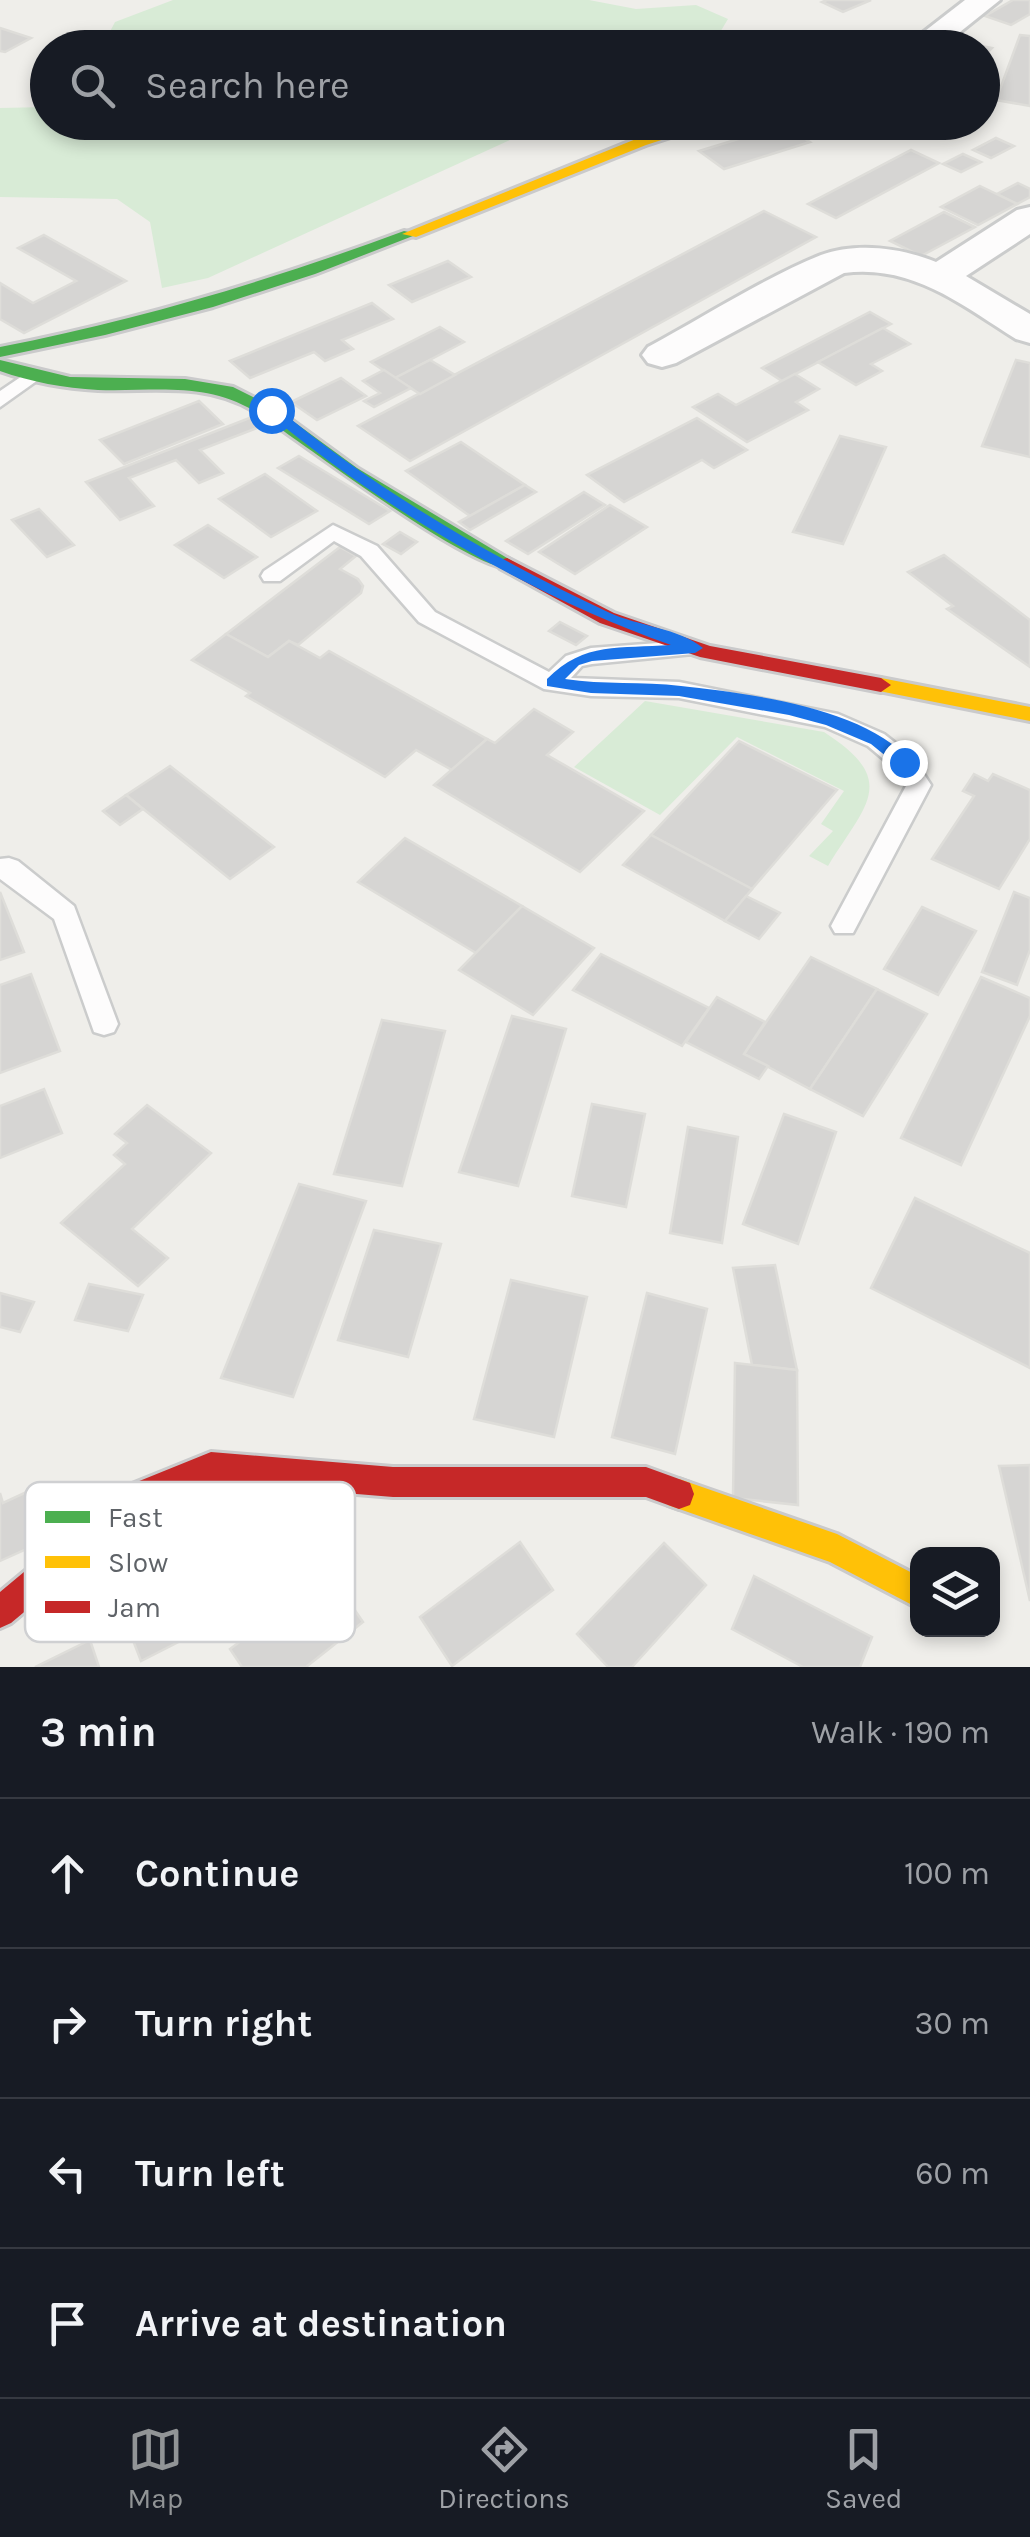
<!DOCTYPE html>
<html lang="en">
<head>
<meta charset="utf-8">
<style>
  body { margin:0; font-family:Karla,sans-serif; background:#20242c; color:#f1f3f6 }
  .controls { position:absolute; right:30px; bottom:30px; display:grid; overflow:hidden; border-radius:20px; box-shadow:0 5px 15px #0003 }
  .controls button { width:90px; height:90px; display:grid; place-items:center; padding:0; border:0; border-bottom:2px solid #363941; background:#171b24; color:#f1f3f6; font:50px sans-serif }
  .stop { position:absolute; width:30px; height:30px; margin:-22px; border:8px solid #1a73e8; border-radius:50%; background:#fff }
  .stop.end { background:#1a73e8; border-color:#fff; box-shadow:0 2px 10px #0008 }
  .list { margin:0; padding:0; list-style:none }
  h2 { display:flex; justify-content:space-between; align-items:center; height:130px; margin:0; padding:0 40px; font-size:42px }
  h2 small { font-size:32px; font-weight:400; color:#9ea1a6 }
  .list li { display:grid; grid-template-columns:65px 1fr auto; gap:30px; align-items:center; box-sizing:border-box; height:150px; padding:0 40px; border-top:2px solid #363941 }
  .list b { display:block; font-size:38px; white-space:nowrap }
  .list em { font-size:32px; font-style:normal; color:#9ea1a6 }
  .icon { flex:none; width:55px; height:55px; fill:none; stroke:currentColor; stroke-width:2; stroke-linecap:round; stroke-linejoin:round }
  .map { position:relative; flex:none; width:1030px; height:1667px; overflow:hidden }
  .search { position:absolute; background:#171b24; box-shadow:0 5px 15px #0003; left:30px; right:30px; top:30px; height:110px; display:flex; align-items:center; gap:25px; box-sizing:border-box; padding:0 35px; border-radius:55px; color:#9ea1a6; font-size:38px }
  .sheet { height:730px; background:#171b24 }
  nav { display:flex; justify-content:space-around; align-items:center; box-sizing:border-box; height:140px; border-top:2px solid #363941; background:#171b24; font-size:28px; color:#9ea1a6 }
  nav a { display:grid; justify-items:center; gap:5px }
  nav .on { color:#919496 }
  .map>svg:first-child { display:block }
</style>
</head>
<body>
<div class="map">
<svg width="1030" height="1667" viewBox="0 0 1030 1667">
  <rect width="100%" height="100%" fill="#efeeea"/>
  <g fill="#d8ebd6">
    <path d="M173,0H589L636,9L696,5L728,19L719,34L689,48L102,47L115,22Z"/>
    <path d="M47,107L48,122L547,123L208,278L162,288L150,222L117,199L0,197V108Z"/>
    <path d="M645,701L824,732C900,781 866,804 828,866L809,856L833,831L821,824L844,791L737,737L660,815L574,767Z"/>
  </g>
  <g fill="#d6d5d3" stroke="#deddd9" stroke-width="2.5">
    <path d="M827,0H871L843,12L822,2Z"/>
    <path d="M1013,0H1030V14L1011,25L985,16Z"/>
    <path d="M0,28L31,38L5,52L0,51Z"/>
    <path d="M1020,35L1030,36V106L996,100Z"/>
    <path d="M951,40L992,48L982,58V48H946Z"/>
    <path d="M796,122H869L820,138Z"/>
    <path d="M784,125L810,142L724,169L699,151Z"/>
    <path d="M996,138L1014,146L991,158L973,150Z"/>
    <path d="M911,150L939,163L836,218L808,204Z"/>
    <path d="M963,154L981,162L961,172L943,164Z"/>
    <path d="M1018,183L1030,189V197L1017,204L997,194Z"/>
    <path d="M980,186L1017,204L978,225L941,207Z"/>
    <path d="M764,211L816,237L410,461L358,426Z"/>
    <path d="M944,212L975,227L921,256L890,241Z"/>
    <path d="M44,235L126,281L24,333L0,319V283L33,303L76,281L18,248Z"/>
    <path d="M448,261L471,277L412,302L389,285Z"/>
    <path d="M372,303L393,319L342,340L353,349L325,361L314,352L250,378L230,361Z"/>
    <path d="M870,312L891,324L782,381L762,368Z"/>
    <path d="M440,327L464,342L395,378L371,362Z"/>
    <path d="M883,328L910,344L871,364L882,371L856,385L818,362Z"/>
    <path d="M430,360L455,375L420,394L395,378Z"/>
    <path d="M1016,360L1030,363V457L982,446Z"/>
    <path d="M384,370L411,388L374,407L364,401L380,393L363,381Z"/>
    <path d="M795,374L819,389L796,402L808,410L747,442L693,407L718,394L736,405Z"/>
    <path d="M341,378L366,396L317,420L291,402Z"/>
    <path d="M199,401L223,424L124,464L100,440Z"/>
    <path d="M252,417L262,426L200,450L223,473L199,483L176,460L129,478L154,506L120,520L86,482Z"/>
    <path d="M697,418L747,450L714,468L702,460L624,502L587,475Z"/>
    <path d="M840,436L886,447L843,544L793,532Z"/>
    <path d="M461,442L525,485L470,516L406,471Z"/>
    <path d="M299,456L390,511L369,524L278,468Z"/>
    <path d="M265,474L317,511L271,537L219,499Z"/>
    <path d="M525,485L536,492L470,530L459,522Z"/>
    <path d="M584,492L605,505L528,554L506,541Z"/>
    <path d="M610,505L647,527L575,574L539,552Z"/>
    <path d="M39,509L74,545L47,557L12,520Z"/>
    <path d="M208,525L257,557L224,578L175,545Z"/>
    <path d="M400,532L417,542L401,554L383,544Z"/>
    <path d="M340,547L356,556L340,569L358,579L363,586L361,593L298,645L289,641L268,657L226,634Z"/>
    <path d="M944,555L1030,620V667L947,609L953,606L908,572Z"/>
    <path d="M560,622L587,636L576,645L549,631Z"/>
    <path d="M226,634L268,657L289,641L320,658L329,651L487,739L452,770L416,750L385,777L246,696L250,693L192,660Z"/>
    <path d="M534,709L573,732L547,755L644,811L580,872L434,785L487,739L495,743Z"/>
    <path d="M739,741L837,790L752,889L651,835Z"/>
    <path d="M170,766L274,847L230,879L126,795Z"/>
    <path d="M974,774L988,781L993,774L1030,790V839L999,889L932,859L974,796L963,791Z"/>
    <path d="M126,795L143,809L120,825L103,811Z"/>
    <path d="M651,835L752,889L725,921L623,865Z"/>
    <path d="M405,838L522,906L476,953L358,882Z"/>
    <path d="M0,892L24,952L0,960Z"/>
    <path d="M1014,892L1030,898V950L1017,985L982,972Z"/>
    <path d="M746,896L780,913L759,939L725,921Z"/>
    <path d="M522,906L594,948L533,1015L459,970Z"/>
    <path d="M922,907L976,931L938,995L884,969Z"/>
    <path d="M601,954L709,1008L682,1046L573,990Z"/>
    <path d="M811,957L877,989L810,1089L744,1054Z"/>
    <path d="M31,974L60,1051L0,1073V985Z"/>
    <path d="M981,977L1030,998V1016L961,1165L901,1138Z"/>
    <path d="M877,989L927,1014L863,1116L810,1089Z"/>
    <path d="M717,997L765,1022L744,1054L768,1066L759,1079L686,1042Z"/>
    <path d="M512,1016L566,1029L518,1186L459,1172Z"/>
    <path d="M382,1020L445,1031L402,1186L334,1174Z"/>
    <path d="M44,1089L62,1133L0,1158V1106Z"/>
    <path d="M592,1104L645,1114L626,1207L572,1196Z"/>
    <path d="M147,1105L211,1153L132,1229L168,1258L138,1286L61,1223L125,1164L114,1155L127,1143L115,1134Z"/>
    <path d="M784,1114L836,1132L798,1244L743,1224Z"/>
    <path d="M688,1127L738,1137L722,1243L670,1233Z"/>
    <path d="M299,1184L366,1201L293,1397L221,1378Z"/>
    <path d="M915,1198L1030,1253V1368L871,1288Z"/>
    <path d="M374,1230L441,1244L408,1357L338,1340Z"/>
    <path d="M775,1265L797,1370L752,1365L733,1268Z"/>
    <path d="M511,1280L587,1297L554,1437L474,1419Z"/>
    <path d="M89,1284L143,1295L128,1331L75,1320Z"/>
    <path d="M0,1293L34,1302L20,1332L0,1327Z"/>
    <path d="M647,1293L707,1309L675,1454L612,1437Z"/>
    <path d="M735,1363L797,1370L798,1505L733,1498Z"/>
    <path d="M1030,1465V1601L999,1466Z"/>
    <path d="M46,1483L62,1533L0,1561V1493L3,1503Z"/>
    <path d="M259,1499L282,1551L270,1557L268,1585L225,1608L216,1585L197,1594L210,1626L141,1661L129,1630L116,1637L95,1582Z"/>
    <path d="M520,1542L553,1590L452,1666L420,1617Z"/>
    <path d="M664,1543L706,1585L632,1667H608L577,1634Z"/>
    <path d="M330,1574L363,1622L306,1667H242L230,1649Z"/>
    <path d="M754,1576L872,1637L860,1667H803L732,1629Z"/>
    <path d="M90,1640L99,1667H35Z"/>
  </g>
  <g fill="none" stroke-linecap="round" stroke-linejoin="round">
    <defs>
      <g id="lane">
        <path d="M31,370L38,372V380L0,407V391Z"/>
        <path d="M333,525L377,546L435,612L549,672L566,656L591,648L685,641L696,649L693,654L592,664L582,666L571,678L679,682L838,714L884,734L912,756L931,785L853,933H835L831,926L906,786L894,768L868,746L825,727L679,698L591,696L544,689L419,622L361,556L334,541L280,581H264L261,576L264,571Z"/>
        <path d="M9,858L18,861L74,906L118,1024L114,1032L104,1035L94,1032L54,919L0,879V859Z"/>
      </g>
      <g id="street">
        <path d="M965,0H1000L940,48H903Z"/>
        <path d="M1030,207V234L966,276L1030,314V343L1016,339C962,305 912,264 844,273L676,363L662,367L648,363L642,355L648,347C702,318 766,277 821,255C857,242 902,248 936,262L1017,210Z"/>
      </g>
      <g id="fast">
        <path d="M404,231L418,234L315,274L213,307L105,335L0,357V347C139,320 272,280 404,231Z"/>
        <path d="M0,360L70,377L185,379L233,387L275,408L357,468L517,564L514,568C476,577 295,436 254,411C204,381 153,392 98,390C64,388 31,382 0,371Z"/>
      </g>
      <g id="slow">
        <path d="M693,122H717L646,145L416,237L402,234L636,139Z"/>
        <path d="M881,678L1030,707V721L874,690L871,685L874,680Z"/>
        <path d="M679,1479L837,1534L918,1576V1608L830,1562L668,1505L664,1494L668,1483Z"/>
      </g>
      <g id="jam">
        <path d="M507,558L614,613L710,646L881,678L891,685L881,692L700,657L600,623L500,568L497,564L500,560Z"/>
        <path d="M211,1452L393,1467H646L690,1483L694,1494L690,1505L679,1509L646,1497H393L211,1482L149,1508L11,1623L0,1628V1592L127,1486Z"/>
      </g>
    </defs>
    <use href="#lane" stroke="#cbcccc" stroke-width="5"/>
    <use href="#street" stroke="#cbcccc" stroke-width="6"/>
    <use href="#fast" stroke="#cacacb" stroke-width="6"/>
    <use href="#slow" stroke="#cacacb" stroke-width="6"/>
    <use href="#jam" stroke="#cacacb" stroke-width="6"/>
    <use href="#lane" fill="#fdfcfc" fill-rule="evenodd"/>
    <use href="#street" fill="#fdfcfc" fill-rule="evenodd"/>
    <use href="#fast" fill="#4caf50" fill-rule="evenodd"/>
    <use href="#slow" fill="#ffc107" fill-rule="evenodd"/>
    <use href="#jam" fill="#c62828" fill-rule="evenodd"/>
  </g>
  <path fill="#1a73e8" d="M266,407H276C376,490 492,558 610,613C638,626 679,628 703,648L695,653L592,661L579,665L565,679C603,685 642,681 681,686C746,693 868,708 911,762L909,766H898L871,744L826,725L789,715L679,696L591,693L547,686V679C585,641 620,649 671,645C531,596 380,507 266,412Z"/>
  <rect x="25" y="1482" width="330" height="160" rx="15" fill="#fff" stroke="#cfd0d2" stroke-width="2.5"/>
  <rect x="45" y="1511" width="45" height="12" fill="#4caf50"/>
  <rect x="45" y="1556" width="45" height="12" fill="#ffc107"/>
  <rect x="45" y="1601" width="45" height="12" fill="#c62828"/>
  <g font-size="28" fill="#5f6368">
    <text x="108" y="1527">Fast</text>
    <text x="108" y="1572">Slow</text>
    <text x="108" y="1617">Jam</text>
  </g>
</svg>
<div class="controls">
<button><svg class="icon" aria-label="layers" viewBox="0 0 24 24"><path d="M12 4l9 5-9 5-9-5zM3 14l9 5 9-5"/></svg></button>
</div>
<div class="stop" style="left:271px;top:410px"></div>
<div class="stop end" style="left:904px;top:762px"></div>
<div class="search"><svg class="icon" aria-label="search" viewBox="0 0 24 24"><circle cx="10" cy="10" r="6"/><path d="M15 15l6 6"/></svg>Search here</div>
</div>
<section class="sheet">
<h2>3 min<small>Walk · 190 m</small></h2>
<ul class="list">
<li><svg class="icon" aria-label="ahead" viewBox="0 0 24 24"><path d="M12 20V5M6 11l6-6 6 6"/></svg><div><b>Continue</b></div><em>100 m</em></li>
<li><svg class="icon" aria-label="right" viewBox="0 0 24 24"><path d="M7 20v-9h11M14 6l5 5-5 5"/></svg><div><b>Turn right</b></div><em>30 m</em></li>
<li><svg class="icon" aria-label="left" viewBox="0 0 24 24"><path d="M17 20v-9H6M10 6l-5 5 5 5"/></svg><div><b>Turn left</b></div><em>60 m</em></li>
<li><svg class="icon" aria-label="arrive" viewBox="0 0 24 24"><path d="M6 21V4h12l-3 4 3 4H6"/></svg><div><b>Arrive at destination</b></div></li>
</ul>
</section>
<nav>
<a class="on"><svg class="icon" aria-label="map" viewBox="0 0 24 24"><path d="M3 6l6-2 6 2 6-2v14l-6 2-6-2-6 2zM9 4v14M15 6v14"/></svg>Map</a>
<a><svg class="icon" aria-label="directions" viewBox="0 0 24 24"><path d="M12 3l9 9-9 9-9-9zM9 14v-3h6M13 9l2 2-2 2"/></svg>Directions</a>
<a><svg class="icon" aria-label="saved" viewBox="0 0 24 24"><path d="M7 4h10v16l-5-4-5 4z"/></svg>Saved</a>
</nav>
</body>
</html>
